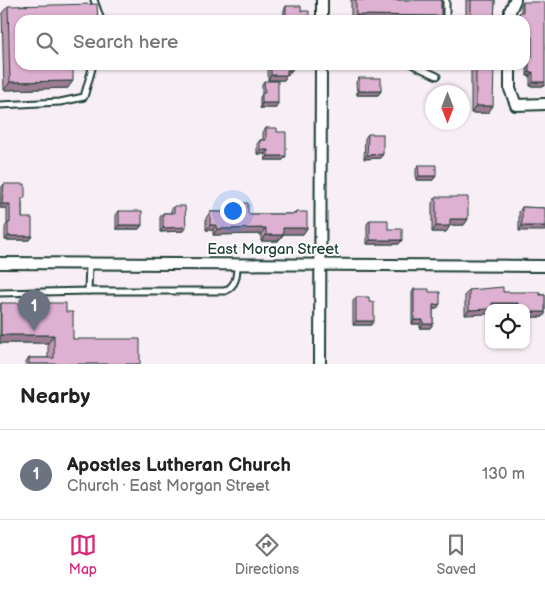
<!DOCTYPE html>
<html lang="en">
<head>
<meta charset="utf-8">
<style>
  body { margin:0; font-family:"Balsamiq Sans",sans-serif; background:#f2f2f2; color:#222 }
  .controls { position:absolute; right:15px; bottom:15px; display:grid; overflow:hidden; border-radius:10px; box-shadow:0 1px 4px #0004 }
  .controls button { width:45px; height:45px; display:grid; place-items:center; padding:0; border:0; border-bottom:1px solid #e0e0e0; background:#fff; color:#222; font:25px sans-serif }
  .compass { position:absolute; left:425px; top:85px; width:45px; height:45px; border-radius:50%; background:#fff; box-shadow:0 1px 4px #0004; rotate:180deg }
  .you { position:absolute; left:232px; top:210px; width:18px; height:18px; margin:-12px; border:4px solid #fff; border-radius:50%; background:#1a73e8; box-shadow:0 0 0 8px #1a73e833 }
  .badge { display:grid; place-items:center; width:32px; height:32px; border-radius:50%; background:#db2777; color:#fff; font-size:16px; font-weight:700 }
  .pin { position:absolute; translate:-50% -41px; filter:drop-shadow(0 1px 2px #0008) }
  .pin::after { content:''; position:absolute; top:26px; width:18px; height:15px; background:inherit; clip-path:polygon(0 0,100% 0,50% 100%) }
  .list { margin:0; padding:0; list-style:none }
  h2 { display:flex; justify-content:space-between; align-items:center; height:65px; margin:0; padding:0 20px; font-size:21px }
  h2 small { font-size:16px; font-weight:400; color:#767676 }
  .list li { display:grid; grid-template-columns:32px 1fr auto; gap:15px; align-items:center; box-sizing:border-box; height:90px; padding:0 20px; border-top:1px solid #e0e0e0 }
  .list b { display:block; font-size:19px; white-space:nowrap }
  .list p { margin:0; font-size:16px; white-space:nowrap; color:#767676 }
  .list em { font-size:16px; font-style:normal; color:#767676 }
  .icon { flex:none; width:28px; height:28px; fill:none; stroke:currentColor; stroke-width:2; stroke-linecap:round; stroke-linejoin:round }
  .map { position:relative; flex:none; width:545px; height:364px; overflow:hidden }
  .search { position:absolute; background:#fff; box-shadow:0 1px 4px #0004; left:15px; right:15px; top:15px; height:55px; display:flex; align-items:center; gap:12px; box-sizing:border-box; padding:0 18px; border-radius:15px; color:#767676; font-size:19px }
  .sheet { height:155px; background:#fff }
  nav { display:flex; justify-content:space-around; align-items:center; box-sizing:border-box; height:70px; border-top:1px solid #e0e0e0; background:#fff; font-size:14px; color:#767676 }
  nav a { display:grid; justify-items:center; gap:2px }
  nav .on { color:#db2777 }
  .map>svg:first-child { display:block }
</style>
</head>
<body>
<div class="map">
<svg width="545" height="364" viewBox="0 0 545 364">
  <rect width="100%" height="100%" fill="#f8eff6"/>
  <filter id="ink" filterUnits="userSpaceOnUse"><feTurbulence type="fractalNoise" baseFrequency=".02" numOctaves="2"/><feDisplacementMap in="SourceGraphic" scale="10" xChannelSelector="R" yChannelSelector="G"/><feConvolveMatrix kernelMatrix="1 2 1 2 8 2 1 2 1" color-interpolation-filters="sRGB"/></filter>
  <g filter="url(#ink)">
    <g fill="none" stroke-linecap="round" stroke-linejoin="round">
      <defs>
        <g id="service">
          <path d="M94,0L101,20"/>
          <path d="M446,0V20"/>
          <path d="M413,65L437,76"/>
          <path d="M0,105L60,102L84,97L93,65"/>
          <path d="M88,291H225C236,285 237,277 237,264"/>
          <path d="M0,293L88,291L89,264"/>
        </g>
        <g id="minor">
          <path d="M322,20V0"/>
          <path d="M510,20V11L515,0"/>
          <path d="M510,65V89L516,105L545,104"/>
          <path d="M0,263L545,266"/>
          <path d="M320,364L321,65"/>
        </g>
      </defs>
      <use href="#service" stroke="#1f3d34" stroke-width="9"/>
      <use href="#minor" stroke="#1f3d34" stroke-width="14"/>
      <use href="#service" stroke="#fff" stroke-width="5"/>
      <use href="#minor" stroke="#fff" stroke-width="10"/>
    </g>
    <g fill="#bf97b4" stroke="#1f3d34">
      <path d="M351,0H441V16L438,20H351Z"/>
      <path d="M466,0H495L494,20H466Z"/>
      <path d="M523,2L545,86H530V76H527V61L530,57V41H525V20H516L517,16L520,12H521V6Z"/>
      <path d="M8,6L20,20L68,88L4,90L2,13Z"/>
      <path d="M286,6L301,11L309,20H283L284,10Z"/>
      <path d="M268,65H292V70L289,74H287V75L284,80H268Z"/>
      <path d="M471,65H494L488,113H471Z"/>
      <path d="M359,78L381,91L378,95H357L356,82Z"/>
      <path d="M264,81L278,103L276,108H260V97L262,94V85Z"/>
      <path d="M266,128L277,132L283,160H265V154H257V144L260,140H263V132Z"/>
      <path d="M368,134L383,154L380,158L364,159L365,138Z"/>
      <path d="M418,165L436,176L433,180H416V169Z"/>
      <path d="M4,184L22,202V218L32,236L29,240H5V227L7,224V208H0L1,188Z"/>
      <path d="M436,197L468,219L464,225H450L446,232H432V203Z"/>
      <path d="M227,203L248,214H294L296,212L307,228L303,234H283L278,241H261V234L213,235V230H206V218L210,212H223V209Z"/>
      <path d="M174,206L186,227L183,231L160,232V217L163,213H171V210Z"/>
      <path d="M522,207L545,208L519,231V212Z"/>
      <path d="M119,211L142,225L139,229H116V215Z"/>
      <path d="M370,220L388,229L402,240L399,244H367V224Z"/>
      <path d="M414,289L429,292L437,309H433V324L430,328H420V324H412V293Z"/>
      <path d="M469,290L545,295V314L543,317H526V308H492L465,315V295Z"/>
      <path d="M356,297L369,302L371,325H353V301Z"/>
      <path d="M1,303L66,312L73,339L140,364H25L29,358H48V343H0V305Z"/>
    </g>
    <g fill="#9b7b92" stroke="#1f3d34">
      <path d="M356,15L441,16L438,20H352Z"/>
      <path d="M525,37H532L530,41H525Z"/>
      <path d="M287,70H292L289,74H284Z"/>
      <path d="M529,72H533L530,76H527Z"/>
      <path d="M271,75H287L284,80H268Z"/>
      <path d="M73,81L68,88L4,90L10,82Z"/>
      <path d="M533,82H545V86H530Z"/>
      <path d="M359,91H381L378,95H357Z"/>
      <path d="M262,103H278L276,108H260Z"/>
      <path d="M476,106H493L488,113H471Z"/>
      <path d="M260,150H268L265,154H257Z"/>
      <path d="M383,154L380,158L364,159L367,155Z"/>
      <path d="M268,156H286L283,160H265Z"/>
      <path d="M419,176H436L433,180H416Z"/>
      <path d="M2,204H10L7,208H0V206Z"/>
      <path d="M450,219H468L464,225H446Z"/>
      <path d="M119,225H142L139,229H116Z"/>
      <path d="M210,225H217L213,230H206Z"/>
      <path d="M436,226H450L446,232H432Z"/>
      <path d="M522,226H545V231H519Z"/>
      <path d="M186,227L183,231L160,232L163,228Z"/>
      <path d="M266,228L261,234L213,235L217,229Z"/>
      <path d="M283,228H307L303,234H278Z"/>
      <path d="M266,235H283L278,241H261Z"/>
      <path d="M8,236H32L29,240H5Z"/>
      <path d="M370,240H402L399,244H367Z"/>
      <path d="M492,303H518L514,308H489Z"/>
      <path d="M440,304L437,309H430L433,305Z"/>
      <path d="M489,309V314L465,315L469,310Z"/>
      <path d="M526,312H545V314L543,317H526Z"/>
      <path d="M414,320H423L420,324H412Z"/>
      <path d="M356,321H374L371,325H353Z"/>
      <path d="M423,324H433L430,328H420Z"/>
      <path d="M1,335H54L48,343H0V337Z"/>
    </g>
    <g fill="#deb0d1" stroke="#1f3d34">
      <path d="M356,0H441V16L356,15Z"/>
      <path d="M471,0H495L494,20H471Z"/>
      <path d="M523,2H545V82H533V72H529V57H532V37H525V20H519L520,12H523Z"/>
      <path d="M97,4L98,20H20V65H73V81L10,82L8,6Z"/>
      <path d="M286,6H301V11H309V20H286Z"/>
      <path d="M271,65H292V70H287V75H271Z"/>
      <path d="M476,65H494L493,106H476Z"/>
      <rect x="359" y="78" width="22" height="13"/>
      <path d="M264,81H278V103H262V93H265Z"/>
      <path d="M266,128H277V132H286V156H268V150H260V140H266Z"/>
      <path d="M368,134H383V154L367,155Z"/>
      <path d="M418,165H436V176H419Z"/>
      <path d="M4,184H25V198H22V218H32V236H8V223H10V204H2Z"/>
      <path d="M436,197H468V219H450V226H436Z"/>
      <path d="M227,203H248V214H296V212H307V228H283V235H266V228L217,229V225H210V212H225Z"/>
      <path d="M174,206H185L186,227L163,228V213H174Z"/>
      <path d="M522,207L545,208V226H522Z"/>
      <rect x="119" y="211" width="23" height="14"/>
      <path d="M370,220H388V229H402V240H370Z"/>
      <path d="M503,287V292H540V295H545V312H526V308H518V303H492V308H489V309L469,310V290Z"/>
      <path d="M414,289H429V292H440V304L433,305V324H423V320H414Z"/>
      <path d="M356,297H369V302H374V321H356Z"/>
      <path d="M1,303H66V312H73V339H140V364H29V358H54V335H1Z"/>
    </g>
  </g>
  <g text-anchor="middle" stroke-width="4" stroke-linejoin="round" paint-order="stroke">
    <g font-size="15" fill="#1f3d34" stroke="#fff">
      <text x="273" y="254">East Morgan Street</text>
    </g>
  </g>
</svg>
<div class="controls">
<button><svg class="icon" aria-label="locate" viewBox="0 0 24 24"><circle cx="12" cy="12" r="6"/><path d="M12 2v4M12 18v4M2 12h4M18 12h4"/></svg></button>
</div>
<svg class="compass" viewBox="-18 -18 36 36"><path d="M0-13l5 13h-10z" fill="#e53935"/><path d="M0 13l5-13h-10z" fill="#767676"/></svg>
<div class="you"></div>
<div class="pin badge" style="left:34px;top:331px;background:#6b7280">1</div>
<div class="search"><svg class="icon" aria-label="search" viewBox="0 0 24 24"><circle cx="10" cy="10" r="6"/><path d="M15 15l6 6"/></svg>Search here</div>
</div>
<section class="sheet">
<h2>Nearby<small></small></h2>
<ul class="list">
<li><span class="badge" style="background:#6b7280">1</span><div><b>Apostles Lutheran Church</b><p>Church · East Morgan Street</p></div><em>130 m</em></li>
</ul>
</section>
<nav>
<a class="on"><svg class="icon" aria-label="map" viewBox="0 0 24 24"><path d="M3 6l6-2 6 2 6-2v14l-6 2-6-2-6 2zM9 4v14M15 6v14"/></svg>Map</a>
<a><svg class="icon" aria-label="directions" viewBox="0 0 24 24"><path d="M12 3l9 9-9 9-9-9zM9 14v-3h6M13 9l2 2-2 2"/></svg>Directions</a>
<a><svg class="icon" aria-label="saved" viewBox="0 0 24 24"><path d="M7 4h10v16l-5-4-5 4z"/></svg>Saved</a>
</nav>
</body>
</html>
